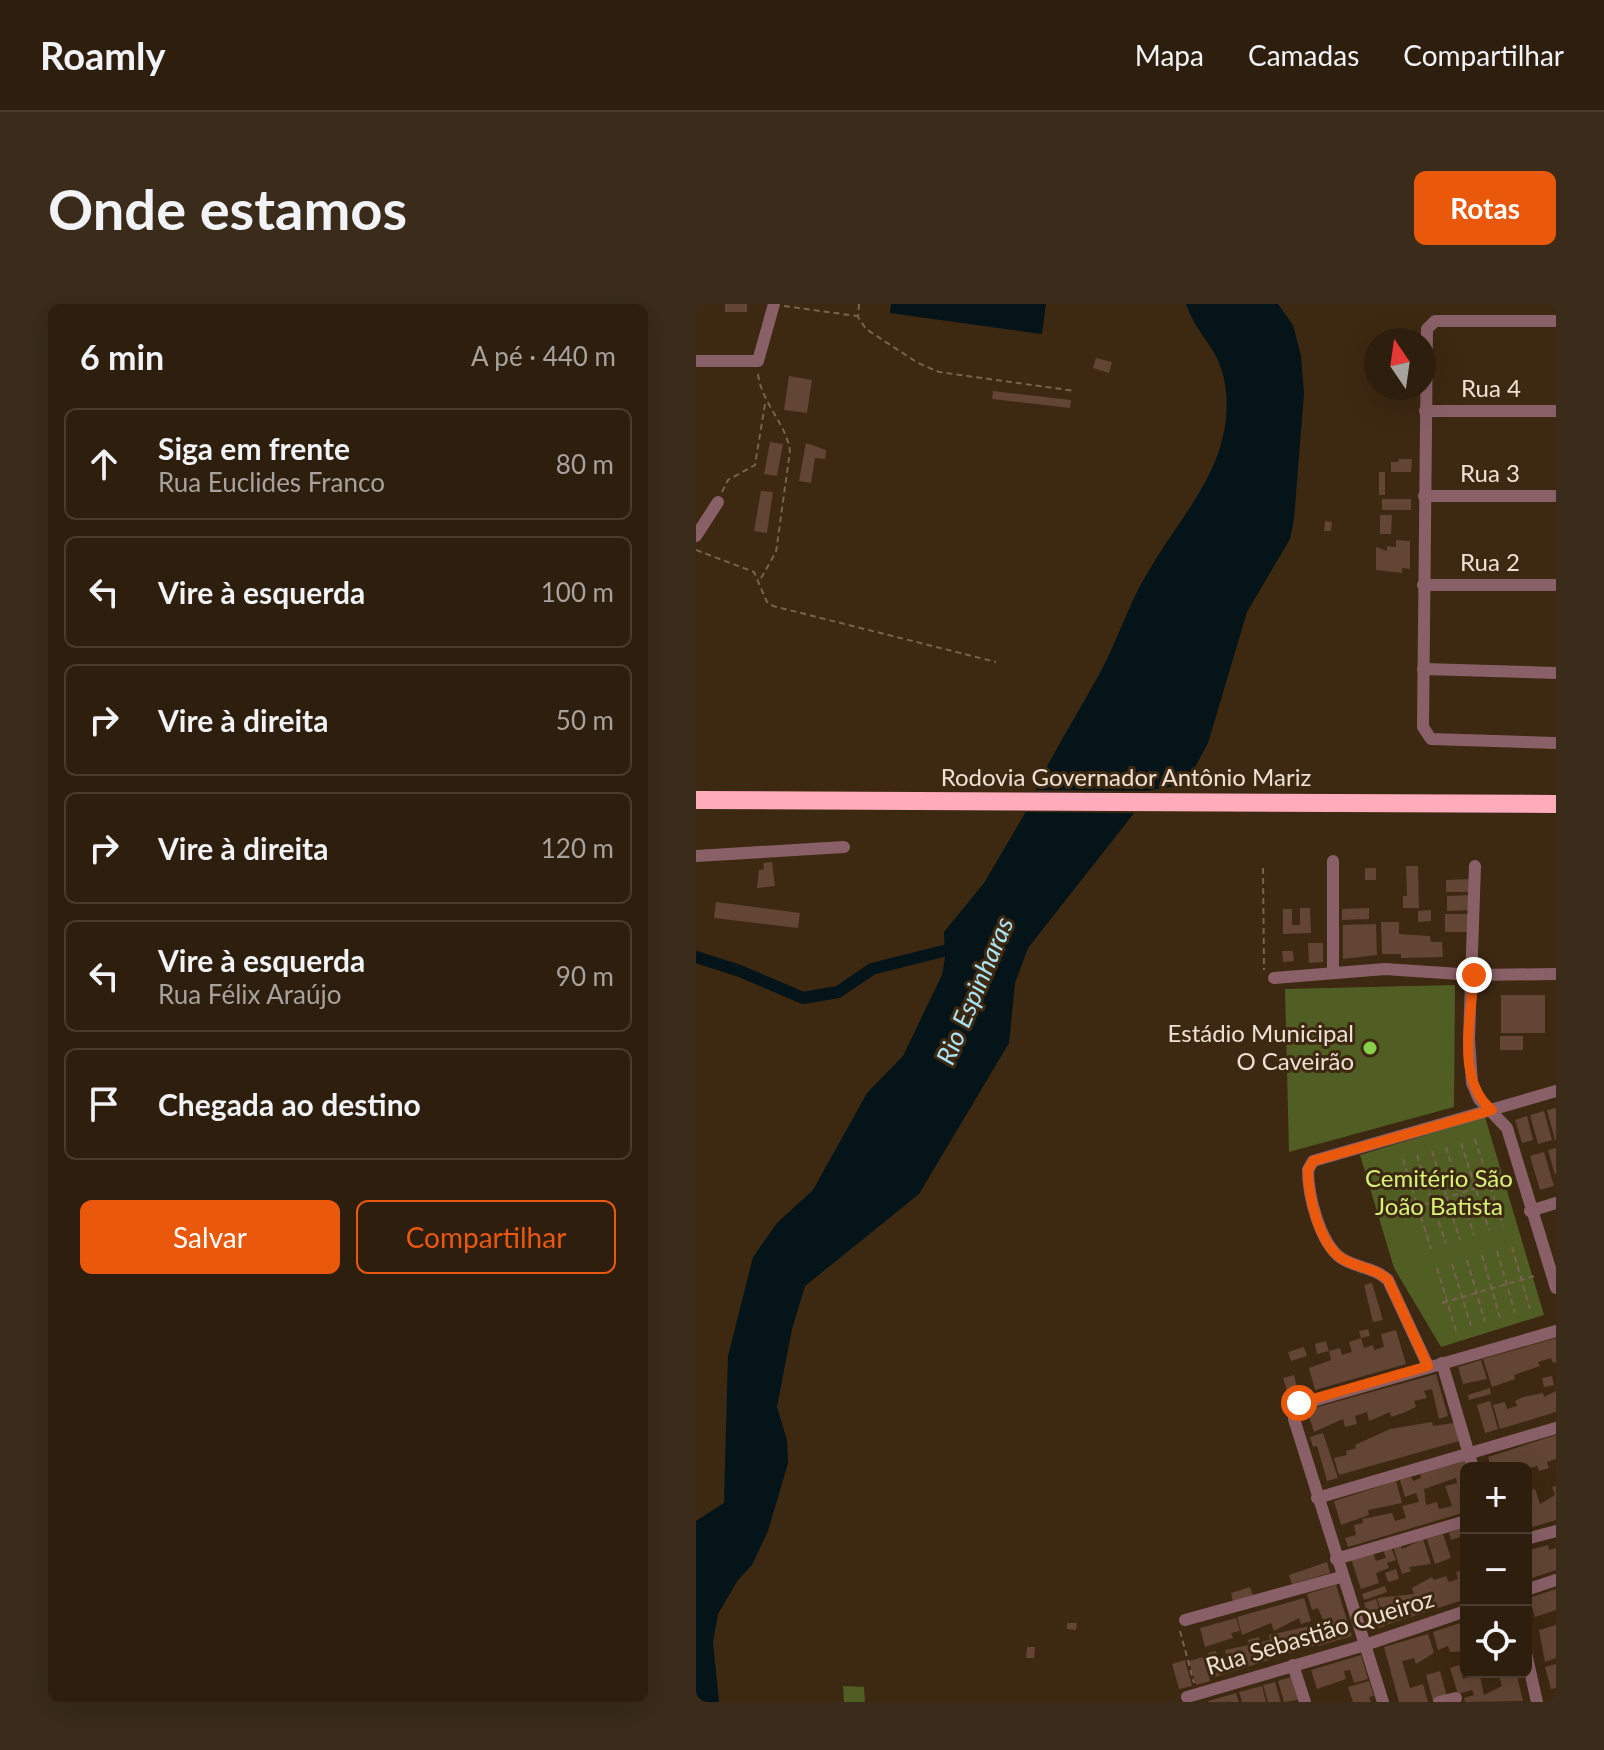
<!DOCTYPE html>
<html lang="pt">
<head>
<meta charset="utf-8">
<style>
  body { margin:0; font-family:Lato,sans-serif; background:#3a2b1b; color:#f1f3f6 }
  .controls { position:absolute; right:24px; bottom:24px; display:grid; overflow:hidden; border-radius:12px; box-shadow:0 8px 32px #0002 }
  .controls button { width:72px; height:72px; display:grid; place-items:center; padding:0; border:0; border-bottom:2px solid #493c2e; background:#2e1e0d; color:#f1f3f6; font:40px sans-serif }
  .compass { position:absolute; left:668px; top:24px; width:72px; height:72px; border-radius:50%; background:#2e1e0d; box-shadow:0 8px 32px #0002; rotate:347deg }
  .stop { position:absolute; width:24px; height:24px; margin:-18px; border:6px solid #ea580c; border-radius:50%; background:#fff }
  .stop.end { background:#ea580c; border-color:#fff; box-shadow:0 2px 8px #0008 }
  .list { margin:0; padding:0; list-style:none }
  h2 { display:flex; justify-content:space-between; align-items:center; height:104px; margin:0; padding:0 32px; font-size:34px }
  h2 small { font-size:26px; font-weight:400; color:#a7a29d }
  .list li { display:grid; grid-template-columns:52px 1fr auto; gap:24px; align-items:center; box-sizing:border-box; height:112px; margin:0 16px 16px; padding:0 16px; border:2px solid #493c2e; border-radius:12px }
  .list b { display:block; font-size:30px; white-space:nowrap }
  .list p { margin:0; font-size:26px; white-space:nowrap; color:#a7a29d }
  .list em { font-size:26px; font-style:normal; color:#a7a29d }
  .actions { display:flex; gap:16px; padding:24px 32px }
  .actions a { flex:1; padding:18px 0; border:2px solid #ea580c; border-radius:12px; text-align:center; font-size:28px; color:#ea580c }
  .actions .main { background:#ea580c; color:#fff }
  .icon { flex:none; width:44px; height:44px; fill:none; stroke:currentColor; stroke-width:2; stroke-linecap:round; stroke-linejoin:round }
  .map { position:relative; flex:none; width:860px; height:1398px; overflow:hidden; border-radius:12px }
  header { display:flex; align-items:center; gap:48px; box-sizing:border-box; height:112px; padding:0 40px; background:#2e1e0d; border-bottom:2px solid #493c2e }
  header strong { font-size:38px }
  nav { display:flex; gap:44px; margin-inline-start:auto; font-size:28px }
  .intro { display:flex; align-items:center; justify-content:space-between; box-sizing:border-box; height:192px; padding:0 48px }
  h1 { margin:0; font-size:56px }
  .button { padding:20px 36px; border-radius:12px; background:#ea580c; color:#fff; font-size:28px; font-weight:700 }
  main { display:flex; gap:48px; padding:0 48px }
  aside { flex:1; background:#2e1e0d; border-radius:12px; box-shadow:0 8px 32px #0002 }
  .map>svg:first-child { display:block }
</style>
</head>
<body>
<header>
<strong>Roamly</strong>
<nav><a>Mapa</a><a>Camadas</a><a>Compartilhar</a></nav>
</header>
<div class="intro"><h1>Onde estamos</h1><a class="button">Rotas</a></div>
<main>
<aside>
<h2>6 min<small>A pé · 440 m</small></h2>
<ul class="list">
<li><svg class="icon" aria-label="ahead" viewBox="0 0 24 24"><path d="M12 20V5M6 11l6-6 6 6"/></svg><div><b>Siga em frente</b><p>Rua Euclides Franco</p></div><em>80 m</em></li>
<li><svg class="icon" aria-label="left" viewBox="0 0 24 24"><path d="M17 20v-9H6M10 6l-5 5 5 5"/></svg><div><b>Vire à esquerda</b></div><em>100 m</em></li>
<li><svg class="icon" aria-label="right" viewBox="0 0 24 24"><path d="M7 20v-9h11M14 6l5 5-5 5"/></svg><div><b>Vire à direita</b></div><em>50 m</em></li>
<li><svg class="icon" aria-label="right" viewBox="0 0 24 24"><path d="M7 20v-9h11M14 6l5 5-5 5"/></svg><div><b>Vire à direita</b></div><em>120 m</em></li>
<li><svg class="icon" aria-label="left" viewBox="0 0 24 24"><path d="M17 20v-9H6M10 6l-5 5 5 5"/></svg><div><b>Vire à esquerda</b><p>Rua Félix Araújo</p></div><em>90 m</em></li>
<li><svg class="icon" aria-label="arrive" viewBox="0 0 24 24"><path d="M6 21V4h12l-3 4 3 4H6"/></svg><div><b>Chegada ao destino</b></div></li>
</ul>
<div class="actions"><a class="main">Salvar</a><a>Compartilhar</a></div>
</aside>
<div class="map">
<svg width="860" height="1398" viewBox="0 0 860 1398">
  <rect width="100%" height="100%" fill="#3d2811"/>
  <g fill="#515e23">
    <path d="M759,681L758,803L593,848L589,685Z"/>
    <path d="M789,813L848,1011L745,1043L698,964L664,851Z"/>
    <path d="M147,1382L168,1383L169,1398H148Z"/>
  </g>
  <g fill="#041419">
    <path d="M195,0H350L346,30L194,9Z"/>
    <path d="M490,0H582L597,21L605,52L608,90L598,215L594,235L551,308L512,439L490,480L455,486L448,495L335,496C355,450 382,410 405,367C422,335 433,299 452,268C486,209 537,161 530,87C525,42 503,37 490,0Z"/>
    <path d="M335,499H446L332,644L319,679L313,739L223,890L109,982L96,1025L81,1103L91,1136L92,1159L72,1227L56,1261L42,1276L22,1310L17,1338L23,1398H0V1217L28,1199L32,1052L57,953L81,919L117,886L171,789L207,752L246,671L249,654L248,628L288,579Z"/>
  </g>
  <path fill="#3d2811" d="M335,486L472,487L457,490L443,509L326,508Z"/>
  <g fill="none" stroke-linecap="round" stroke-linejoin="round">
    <path stroke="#041419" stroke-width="12" d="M0,653L44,667L107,694L142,688L176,665L263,643"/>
  </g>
  <g fill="#624534" fill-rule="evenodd">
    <rect x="29" y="0" width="22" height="8"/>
    <path d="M400,54L416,58L413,69L397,64Z"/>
    <path d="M93,72L116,76L111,109L88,106Z"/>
    <path d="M297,87L375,96L374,104L296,95Z"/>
    <path d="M74,138L87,140L81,172L68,170Z"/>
    <path d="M110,139L130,146L129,155L119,154L115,179L103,177Z"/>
    <path d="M703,155H716L715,168H695V158H702Z"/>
    <rect x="683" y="168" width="6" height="23"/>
    <path d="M65,187L77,188L71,229L58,227Z"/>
    <rect x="686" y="195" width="29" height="11"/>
    <path d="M684,211H696L695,230H684Z"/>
    <path d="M629,217L636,218L635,227H628Z"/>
    <path d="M700,236L714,237V265L706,264V269L680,266V243L691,247V242L700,243Z"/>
    <path d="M76,558L79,582L61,584L63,566L68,565L67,559Z"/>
    <path d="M710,562H722L723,604H707V592H711Z"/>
    <rect x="669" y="564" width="11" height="12"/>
    <path d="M774,575V588H750V576Z"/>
    <path d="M774,591L775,606L751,607V592Z"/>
    <path d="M20,598L104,609L102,624L18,614Z"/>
    <path d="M604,604H614L615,629L587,630V605H596V621H604Z"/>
    <path d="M673,604V615L646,616V605Z"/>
    <path d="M735,606V617L722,618V607Z"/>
    <rect x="749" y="610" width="24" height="18"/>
    <path d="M685,618H703V630L734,632L735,638H746L747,653L705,654V650H686Z"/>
    <path d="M680,620L681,651L647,655V621Z"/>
    <path d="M612,639H627V658L613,659Z"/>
    <path d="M586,647H597L598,657L587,658Z"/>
    <rect x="805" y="691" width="44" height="38"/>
    <rect x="804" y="732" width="23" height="14"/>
    <path d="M860,804V836H859L851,806Z"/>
    <path d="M848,807L856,836L842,840L834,811Z"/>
    <path d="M831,812L837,836L826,839L819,816Z"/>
    <path d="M860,844V870L859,871L852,846Z"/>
    <path d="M848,848L858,882L844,886L834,852Z"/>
    <path d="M676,979L687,1016L677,1018L668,981Z"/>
    <path d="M672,1025L674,1032L665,1034L663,1027Z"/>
    <path d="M700,1026L710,1060L619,1086L613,1064L635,1056L633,1047L644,1044L646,1051L656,1048L653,1038L665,1034L668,1044L677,1041L678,1046L688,1043L685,1030Z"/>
    <path d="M860,1034V1058L857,1059L855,1054L842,1058L844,1062L818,1071L819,1075L796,1083L787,1055Z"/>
    <path d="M630,1037L633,1047L621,1050L619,1040Z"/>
    <path d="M608,1043L611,1052L595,1057L592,1048Z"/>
    <path d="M785,1056L791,1075L767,1080L762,1063Z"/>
    <path d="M740,1070L752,1112L743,1115L736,1085L728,1087L731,1094L718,1097L720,1103L707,1109L695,1113L694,1108L673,1117L671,1108L659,1112L661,1120L649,1123L647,1115L618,1128L611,1106Z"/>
    <path d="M598,1071L602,1087L592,1090L587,1074Z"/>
    <path d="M856,1072L858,1081L848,1083L846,1074Z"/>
    <path d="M794,1084L795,1090L773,1096L772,1091Z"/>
    <path d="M860,1087V1108L804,1125L797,1101L809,1098L811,1105L821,1102L819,1097L827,1093L847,1089L848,1093Z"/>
    <path d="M794,1097L802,1125L789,1129L781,1101Z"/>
    <path d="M736,1118L737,1122L758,1119L763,1137L643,1171L638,1154L651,1151L650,1147L660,1144L659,1141L694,1125Z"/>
    <path d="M627,1129L642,1174L631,1177L621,1142L617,1143L614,1133Z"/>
    <path d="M860,1131V1155L851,1158L853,1164L843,1167L841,1162L830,1165L795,1164L792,1153Z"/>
    <path d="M769,1157L770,1208L652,1243L649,1234L660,1231L658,1221L667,1219L666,1215L696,1209L699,1217L710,1214L706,1202L723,1198L720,1189L709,1193L704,1176L715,1173L717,1177L725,1174L724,1170ZM760,1174L761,1179L749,1182L756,1202L743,1205L741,1198L730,1201L728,1185Z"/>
    <path d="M700,1177L706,1199L672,1206L673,1211L645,1221L638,1197Z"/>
    <path d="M860,1182V1216L830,1225V1203L834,1201L830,1187L839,1185L844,1200L859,1191L856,1183Z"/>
    <path d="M770,1223V1242L767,1243L764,1233L755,1236L753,1229Z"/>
    <path d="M747,1230L755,1254L739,1260L731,1235Z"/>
    <path d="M727,1235L735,1260L713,1263L715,1267L706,1270L697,1242L705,1240L706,1245Z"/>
    <path d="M852,1241L853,1246L860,1244V1266L830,1276V1247Z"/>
    <path d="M695,1243L700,1256L691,1259L693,1264L680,1269L683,1279L665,1285L655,1255L677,1248L680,1257L690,1254L687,1245Z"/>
    <path d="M631,1258L634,1269L596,1280L593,1271Z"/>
    <path d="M700,1265L703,1275L692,1278L689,1269Z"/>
    <path d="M770,1265V1295L690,1321L681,1294L718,1290L716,1284L736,1273L738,1276L750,1272L753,1278L762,1275L760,1268Z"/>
    <path d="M640,1281L656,1332L622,1342L617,1325L626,1323L628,1329L632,1328L622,1304L616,1306L611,1290Z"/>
    <path d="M689,1282L691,1288L668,1296L666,1290Z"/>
    <path d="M554,1283L557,1291L537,1297L535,1289Z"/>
    <path d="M860,1285V1306L839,1313L833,1294Z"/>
    <path d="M608,1294L615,1317L605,1320L603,1314L578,1327L575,1319L546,1331L541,1313Z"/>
    <path d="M680,1295L689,1322L677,1326L668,1299Z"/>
    <path d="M540,1314L544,1327L535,1329L537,1334L509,1343L504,1324Z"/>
    <path d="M770,1317V1347L754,1348L752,1342L742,1346L737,1328Z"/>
    <path d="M371,1319H381L380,1326L371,1325Z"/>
    <path d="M860,1321V1354L849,1358L843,1326Z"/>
    <path d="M614,1322L620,1341L519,1373L512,1349L520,1347L523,1357L531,1355L529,1346L553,1341L552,1336L563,1333L564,1338L574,1336L573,1331Z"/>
    <path d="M732,1330L738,1349L720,1360L718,1354L706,1357L714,1384L727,1380L732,1398H703L688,1343Z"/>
    <path d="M331,1343H339L338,1354H330Z"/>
    <path d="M665,1351L672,1375L658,1379L654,1366L648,1367L650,1375L621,1385L615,1366Z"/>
    <path d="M508,1353L514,1377L500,1381L493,1357Z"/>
    <path d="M489,1356L496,1382L483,1385L476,1360Z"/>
    <path d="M860,1360V1384L855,1385L849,1363Z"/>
    <path d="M763,1361L767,1375L773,1373L771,1368H783L788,1391L806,1382L803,1372L795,1374L794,1368H820L827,1397L769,1398L768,1394L778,1391L776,1386L762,1390L754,1364Z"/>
    <path d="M744,1367L751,1393L737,1397L730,1371Z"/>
    <path d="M595,1373L602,1396L588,1398L582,1377Z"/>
    <path d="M673,1377L678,1392L673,1393L675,1398H657L652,1383Z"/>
    <path d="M579,1378L585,1398H572L567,1381Z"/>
    <path d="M566,1382L570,1398H546L543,1388Z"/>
    <path d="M540,1389L543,1398H512V1397Z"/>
  </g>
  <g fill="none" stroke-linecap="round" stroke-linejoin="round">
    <g stroke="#76634f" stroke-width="2" stroke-dasharray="6 4" stroke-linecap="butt">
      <path d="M163,0L162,13L170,25L222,59L243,68L379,87"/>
      <path d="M88,2L161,12"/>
      <path d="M62,70C66,100 90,119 94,147L80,248L65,274"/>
      <path d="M26,188L32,176L59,161L69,100"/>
      <path d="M0,246L58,268L71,298L77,302L300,358"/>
      <path d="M567,564L568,666"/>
      <path d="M779,835L807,922"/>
      <path d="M765,839L793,926"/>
      <path d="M750,843L778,931"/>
      <path d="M736,847L764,936"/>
      <path d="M721,851L750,940"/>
      <path d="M707,855L735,945"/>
      <path d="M709,907L815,873"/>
      <path d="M816,943L834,1005"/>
      <path d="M801,947L819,1009"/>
      <path d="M786,951L804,1014"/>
      <path d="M771,956L789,1018"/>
      <path d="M756,960L775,1022"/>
      <path d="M741,964L760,1027"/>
      <path d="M746,999L842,971"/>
      <path d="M484,1327L498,1379"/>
    </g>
    <g stroke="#8a6068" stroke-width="12">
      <path d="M860,17H739L731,25L727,423L735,435L860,439"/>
      <path d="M0,57H62L78,0"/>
      <path d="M729,107H860"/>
      <path d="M728,192H860"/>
      <path d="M0,232L22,198"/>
      <path d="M727,281H860"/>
      <path d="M727,365L860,369"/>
      <path d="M0,552L148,543"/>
      <path d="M637,557V669"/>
      <path d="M779,562L773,735L776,779L783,795L811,824L860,984"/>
      <path d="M578,674L689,665L778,671L860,670"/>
      <path d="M834,907L860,899"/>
      <path d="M746,1059L777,1164"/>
      <path d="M732,1062L692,976C678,963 660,964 645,954C624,939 612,892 612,866L617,857L860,787"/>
      <path d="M621,1194L860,1124"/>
      <path d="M830,1235L860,1227"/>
      <path d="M640,1255L770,1217"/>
      <path d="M830,1286L860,1276"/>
      <path d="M489,1316L645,1273"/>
      <path d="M830,1349L841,1398"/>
      <path d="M597,1361L609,1398"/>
      <path d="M491,1393L669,1341L770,1307"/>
      <path d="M687,1398L598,1115L599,1102L860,1027"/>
      <path d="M743,1398L760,1394"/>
    </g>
    <path stroke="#feabbc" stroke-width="18" d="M0,496L860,500"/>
  </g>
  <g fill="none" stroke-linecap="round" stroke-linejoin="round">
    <path stroke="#ea580c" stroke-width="10" d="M603,1099L732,1062L692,976C678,963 660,964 645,954C623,939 612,892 612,866L617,857L796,806C759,777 775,713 778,671"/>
  </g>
  <circle fill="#87cf4b" stroke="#3d2811" stroke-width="3" cx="674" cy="744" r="8"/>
  <g text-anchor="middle" stroke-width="6" stroke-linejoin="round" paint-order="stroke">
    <g font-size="24" fill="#eee0d3" stroke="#3d2811">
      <text x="795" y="93">Rua 4</text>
      <text x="794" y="178">Rua 3</text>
      <text x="794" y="267">Rua 2</text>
      <text x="430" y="482">Rodovia Governador Antônio Mariz</text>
      <text transform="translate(624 1329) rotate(-17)" y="8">Rua Sebastião Queiroz</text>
    </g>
    <g font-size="24" fill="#eee0d3" stroke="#3d2811" text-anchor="end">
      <text x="658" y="738">Estádio Municipal<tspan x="658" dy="28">O Caveirão</tspan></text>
    </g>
    <g font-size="24" fill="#d7f376" stroke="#3d2811">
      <text x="743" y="883">Cemitério São<tspan x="743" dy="28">João Batista</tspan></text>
    </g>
    <g font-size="26" font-style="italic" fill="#abe3f4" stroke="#3d2811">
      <text transform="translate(279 687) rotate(-67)" y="9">Rio Espinharas</text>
    </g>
  </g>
</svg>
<div class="controls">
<button>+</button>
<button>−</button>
<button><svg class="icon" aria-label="locate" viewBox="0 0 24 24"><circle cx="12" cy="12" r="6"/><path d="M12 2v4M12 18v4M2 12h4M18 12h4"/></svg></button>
</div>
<svg class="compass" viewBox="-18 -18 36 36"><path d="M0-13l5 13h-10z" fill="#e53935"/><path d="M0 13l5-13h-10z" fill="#a7a29d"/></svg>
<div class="stop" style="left:603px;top:1099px"></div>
<div class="stop end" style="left:778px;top:671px"></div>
</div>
</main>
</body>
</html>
